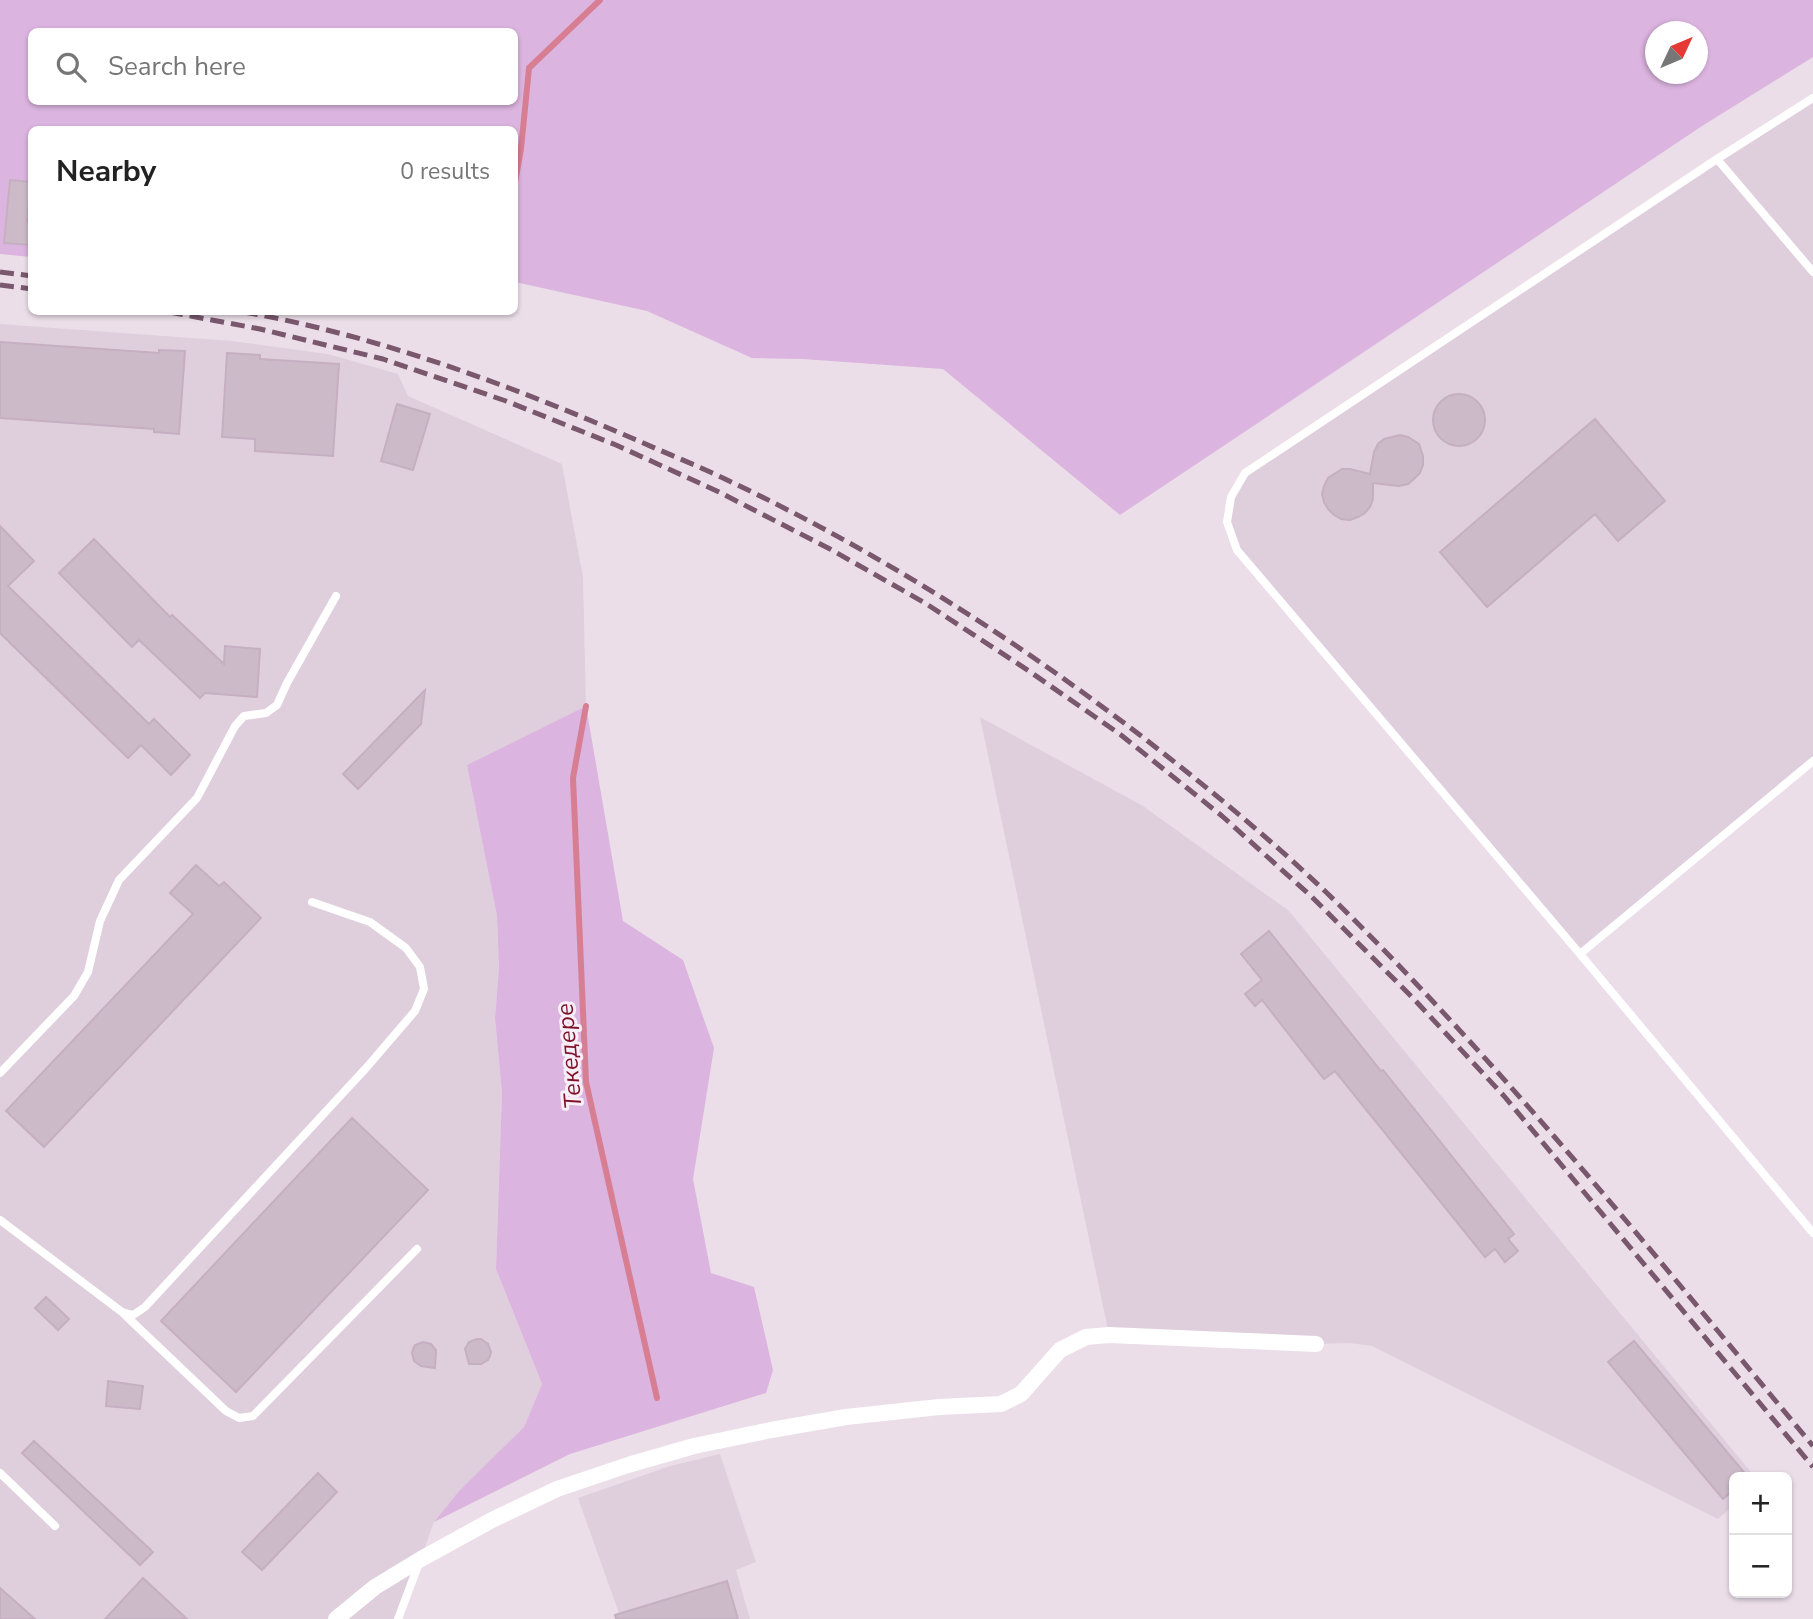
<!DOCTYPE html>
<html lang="en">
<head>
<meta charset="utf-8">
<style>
  body { margin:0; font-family:"Nunito Sans",sans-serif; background:#f6f6f6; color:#222 }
  .controls { position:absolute; right:21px; bottom:21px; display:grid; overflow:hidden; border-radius:10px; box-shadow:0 2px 5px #0004 }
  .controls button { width:63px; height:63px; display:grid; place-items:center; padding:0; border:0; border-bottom:2px solid #e0e0e0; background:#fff; color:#222; font:35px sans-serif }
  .compass { position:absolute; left:1645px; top:21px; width:63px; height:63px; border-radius:50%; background:#fff; box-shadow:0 2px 5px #0004; rotate:46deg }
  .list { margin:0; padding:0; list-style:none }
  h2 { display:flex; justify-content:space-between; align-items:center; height:91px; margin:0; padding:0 28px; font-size:30px }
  h2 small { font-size:23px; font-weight:400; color:#767676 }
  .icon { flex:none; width:38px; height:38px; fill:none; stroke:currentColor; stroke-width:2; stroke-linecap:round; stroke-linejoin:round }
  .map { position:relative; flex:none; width:1813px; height:1619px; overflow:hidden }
  .search { position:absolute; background:#fff; box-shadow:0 2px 5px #0004; left:28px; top:28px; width:490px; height:77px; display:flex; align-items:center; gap:18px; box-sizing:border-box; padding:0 24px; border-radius:10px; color:#767676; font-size:26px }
  .panel { position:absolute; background:#fff; box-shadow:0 2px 5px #0004; left:28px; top:126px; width:490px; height:189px; border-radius:10px }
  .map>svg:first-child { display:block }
</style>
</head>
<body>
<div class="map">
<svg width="1813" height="1619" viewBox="0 0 1813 1619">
  <rect width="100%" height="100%" fill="#ebdee9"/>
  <g fill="#dfcfdd">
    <path d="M1813,98V761L1580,954L1237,550L1227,522L1231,497L1245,473Z"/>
    <path d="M0,324L232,341L328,354L398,374L408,396L562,464L583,577L586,706L467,765L497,916L499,968L495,1018L502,1093L496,1269L542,1384L524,1427L459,1491L434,1522L399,1619H0Z"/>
    <path d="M980,717L1143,806L1289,911L1755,1477H1734V1505L1718,1519L1372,1346L1349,1343L1316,1344L1109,1335Z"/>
    <path d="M720,1454L756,1562L736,1570L750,1619H621L578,1498L670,1466Z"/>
  </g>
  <g fill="#dbb4df" fill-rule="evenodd">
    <path d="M0,0H1813V57L1702,126L1120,515L943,369L803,359L752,358L647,311L515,282L514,130H32L31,257L0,254ZM32,32H514V102H32ZM1656,32H1698V74H1656Z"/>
    <path d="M586,706L623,921L683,960L714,1048L693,1179L711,1273L754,1287L773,1370L766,1393L570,1454L434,1522L459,1491L524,1427L542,1384L496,1269L502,1093L495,1018L499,968L497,916L467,765Z"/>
  </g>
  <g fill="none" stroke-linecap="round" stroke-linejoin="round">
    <g stroke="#d87e93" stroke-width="6">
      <path d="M514,188L521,149L529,68L600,0"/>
      <path d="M586,706L573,778L586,1082L657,1398"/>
    </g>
  </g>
  <g fill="#ccbac9" stroke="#c5afc1" stroke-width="2">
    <path d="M10,180L31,182L27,222H32V245L4,243Z"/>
    <path d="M0,342L159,353V350L185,351L179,434L154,432V429L0,418Z"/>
    <path d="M227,353L260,355V359L339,364L333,456L255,451V439L222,437Z"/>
    <circle cx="1459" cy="420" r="26"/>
    <path d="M397,404L430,414L413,470L381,461Z"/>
    <path d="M1595,419L1665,501L1618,541L1595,514L1487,607L1440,552Z"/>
    <path d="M1400,435L1408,437L1419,444L1423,456V465L1420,473L1414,479L1408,484L1399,486L1373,483V499L1370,507L1365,513L1358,517L1350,520L1341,519L1334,515L1328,509L1324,502L1322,494L1324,486L1328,478L1342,469H1350L1370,474L1374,452L1378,444L1384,439Z"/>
    <path d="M0,526L34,561L8,586L149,724L154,719L190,755L171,775L141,745L128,758L0,633Z"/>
    <path d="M94,539L170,617L172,615L224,664L225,646L260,649L257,697L205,693L200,698L139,640L132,647L59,573Z"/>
    <path d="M425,690L421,724L358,789L343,774Z"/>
    <path d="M196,865L219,886L224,882L261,918L44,1147L6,1111L193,914L170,893Z"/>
    <path d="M1269,931L1381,1071L1383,1070L1514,1234L1508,1239L1518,1251L1505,1262L1495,1249L1485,1257L1335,1071L1324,1079L1262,1000L1255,1006L1245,994L1262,980L1241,954Z"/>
    <path d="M352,1118L428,1190L236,1392L161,1321Z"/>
    <path d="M46,1297L69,1319L58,1330L35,1308Z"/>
    <path d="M477,1339H481L488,1344L491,1352L490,1356L488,1360L481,1364H469L465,1349L469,1342Z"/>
    <path d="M1634,1341L1748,1477H1734V1489L1723,1499L1608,1362Z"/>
    <path d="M423,1342L431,1344L436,1350L435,1368L421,1366L414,1361L412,1353L413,1349L415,1345Z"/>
    <path d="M108,1381L143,1386L140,1409L106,1406Z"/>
    <path d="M34,1441L153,1552L140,1565L22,1453Z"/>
    <path d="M318,1473L337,1492L262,1570L242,1552Z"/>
    <path d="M143,1578L187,1619H105Z"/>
    <path d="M727,1581L738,1619H616L615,1615Z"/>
    <path d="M0,1588L35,1619H0Z"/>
  </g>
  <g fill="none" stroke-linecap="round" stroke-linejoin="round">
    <g stroke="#fff" stroke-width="8">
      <path d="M1813,98L1717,159L1245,473L1231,497L1227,522L1237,550L1580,954L1813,1233"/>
      <path d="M1717,159L1813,272"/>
      <path d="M1580,954L1813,761"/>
      <path d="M0,1073L74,996L88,972L100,921L119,880L197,798L235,726L244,716L266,713L277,705L287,683L336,596"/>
      <path d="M0,1220L122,1312L133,1315L145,1307L367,1067L415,1011L424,989L420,967L406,948L370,922L312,902"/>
      <path d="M124,1314L226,1411L239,1418L253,1416L417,1249"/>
      <path d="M0,1473L55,1526"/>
      <path d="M398,1619L419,1563"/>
    </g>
    <path stroke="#fff" stroke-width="16" d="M336,1619L375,1587L421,1559L492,1520L557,1489L628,1465L694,1446L771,1430L846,1417L939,1407L1001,1404L1021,1394L1060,1350L1086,1337L1109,1335L1316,1344"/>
    <g stroke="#79576d" stroke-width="5" stroke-dasharray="14 7" stroke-linecap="butt">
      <path d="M0,272L32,276"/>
      <path d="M0,285L32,289"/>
      <path d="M169,312L260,329L383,359L506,401L616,445L719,492L830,549L925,603L1029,671L1121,735L1222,816L1312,897L1412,997L1504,1096L1813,1467"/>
      <path d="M244,312C379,336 515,387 641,442C668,454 696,465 723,478C891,557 1048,660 1192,776C1238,813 1284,852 1327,893C1503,1065 1656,1257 1813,1446"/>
    </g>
  </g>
  <g text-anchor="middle" stroke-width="6" stroke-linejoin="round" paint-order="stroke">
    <g font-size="24" font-style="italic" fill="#7f1129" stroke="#f8eef7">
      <text transform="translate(569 1056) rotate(-95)" y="8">Текедере</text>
    </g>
  </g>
</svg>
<div class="controls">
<button>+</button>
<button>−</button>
</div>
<svg class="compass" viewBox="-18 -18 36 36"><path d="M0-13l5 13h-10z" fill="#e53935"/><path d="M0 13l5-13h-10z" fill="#767676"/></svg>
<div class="search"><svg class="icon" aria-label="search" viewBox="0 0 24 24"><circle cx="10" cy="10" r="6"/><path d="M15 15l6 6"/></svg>Search here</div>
<section class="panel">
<h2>Nearby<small>0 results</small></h2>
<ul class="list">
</ul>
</section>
</div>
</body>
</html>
